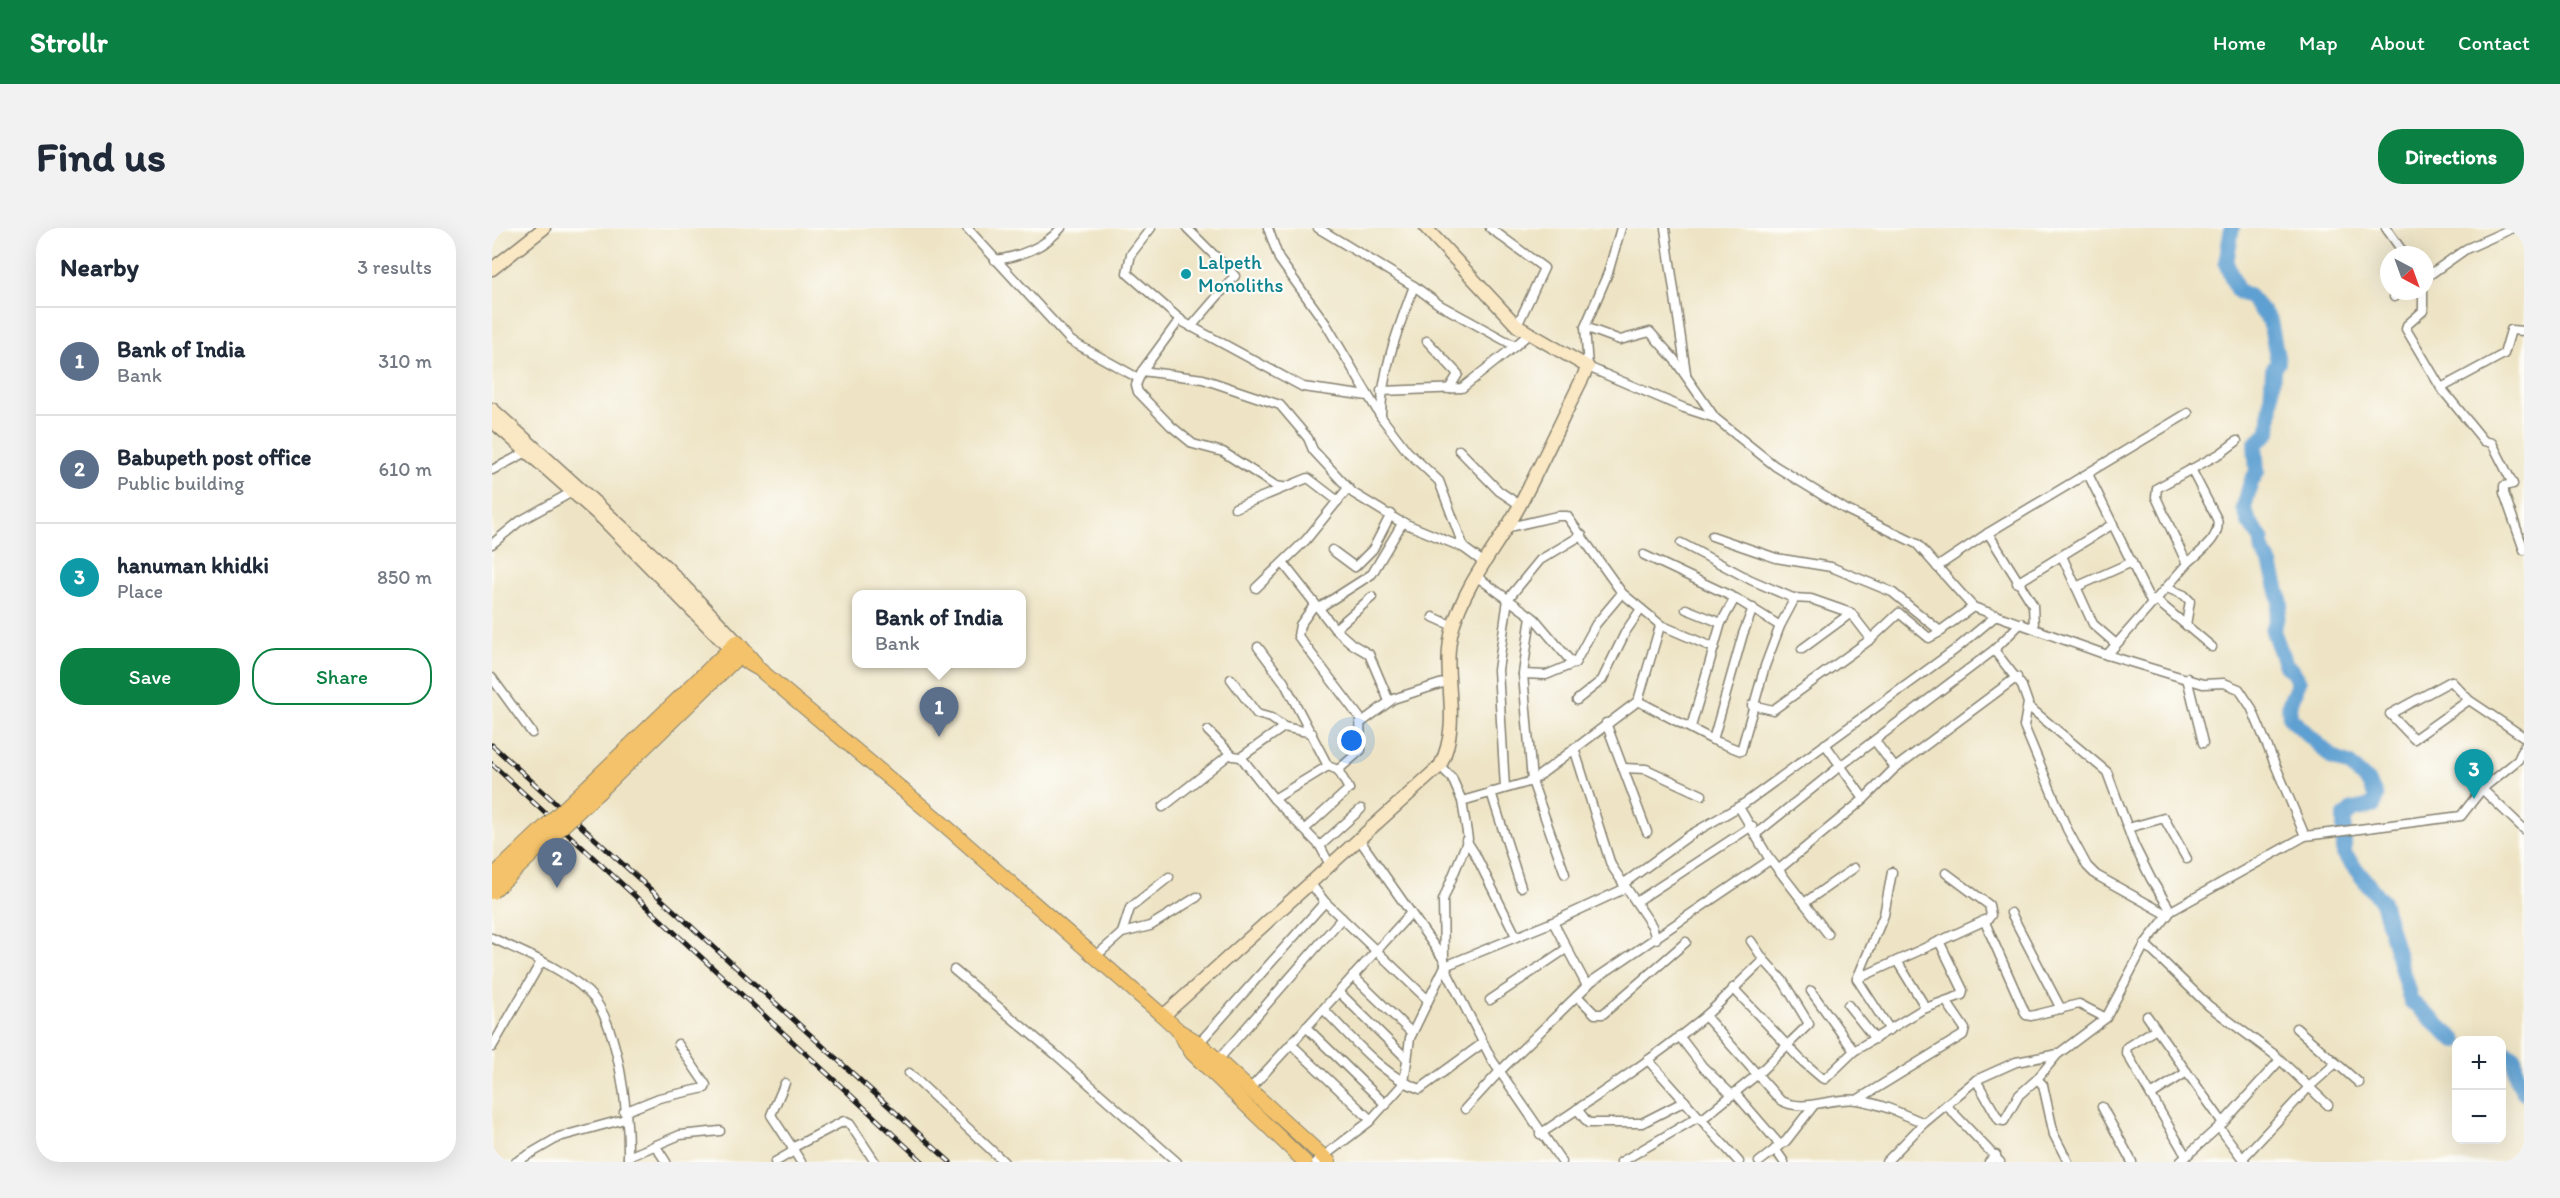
<!DOCTYPE html>
<html lang="en">
<head>
<meta charset="utf-8">
<style>
  body { margin:0; font-family:Itim,sans-serif; background:#f2f2f3; color:#1f2937 }
  .controls { position:absolute; right:18px; bottom:18px; display:grid; overflow:hidden; border-radius:12px; box-shadow:0 6px 24px #0002 }
  .controls button { width:54px; height:54px; display:grid; place-items:center; padding:0; border:0; border-bottom:2px solid #e0e1e3; background:#fff; color:#1f2937; font:30px sans-serif }
  .compass { position:absolute; left:1888px; top:18px; width:54px; height:54px; border-radius:50%; background:#fff; box-shadow:0 6px 24px #0002; rotate:139deg }
  .you { position:absolute; left:860px; top:513px; width:21px; height:21px; margin:-15px; border:4px solid #fff; border-radius:50%; background:#1a73e8; box-shadow:0 0 0 9px #1a73e833 }
  .badge { display:grid; place-items:center; width:39px; height:39px; border-radius:50%; background:#0b8043; color:#fff; font-size:20px; font-weight:700 }
  .pin { position:absolute; translate:-50% -50px; filter:drop-shadow(0 2px 3px #0008) }
  .pin::after { content:''; position:absolute; top:32px; width:21px; height:18px; background:inherit; clip-path:polygon(0 0,100% 0,50% 100%) }
  .popup { position:absolute; left:360px; top:362px; width:174px; height:78px; box-sizing:border-box; display:grid; place-content:center; border-radius:12px; background:#fff; filter:drop-shadow(0 2px 4px #0005); font-size:20px; white-space:nowrap; color:#747a83 }
  .popup b { font-size:22px; color:#1f2937 }
  .popup::after { content:''; position:absolute; left:50%; top:100%; margin-left:-12px; border:12px solid transparent; border-top-color:#fff }
  .list { margin:0; padding:0; list-style:none }
  h2 { display:flex; justify-content:space-between; align-items:center; height:78px; margin:0; padding:0 24px; font-size:26px }
  h2 small { font-size:20px; font-weight:400; color:#747a83 }
  .list li { display:grid; grid-template-columns:39px 1fr auto; gap:18px; align-items:center; box-sizing:border-box; height:108px; padding:0 24px; border-top:2px solid #e0e1e3 }
  .list b { display:block; font-size:22px; white-space:nowrap }
  .list p { margin:0; font-size:20px; white-space:nowrap; color:#747a83 }
  .list em { font-size:20px; font-style:normal; color:#747a83 }
  .actions { display:flex; gap:12px; padding:18px 24px }
  .actions a { flex:1; padding:14px 0; border:2px solid #0b8043; border-radius:24px; text-align:center; font-size:21px; color:#0b8043 }
  .actions .main { background:#0b8043; color:#fff }
  .map { position:relative; flex:none; width:2032px; height:934px; overflow:hidden; border-radius:24px }
  header { display:flex; align-items:center; gap:36px; box-sizing:border-box; height:84px; padding:0 30px; background:#0b8043; color:#fff }
  header strong { font-size:28px }
  nav { display:flex; gap:33px; margin-inline-start:auto; font-size:21px }
  .intro { display:flex; align-items:center; justify-content:space-between; box-sizing:border-box; height:144px; padding:0 36px }
  h1 { margin:0; font-size:42px }
  .button { padding:15px 27px; border-radius:24px; background:#0b8043; color:#fff; font-size:21px; font-weight:700 }
  main { display:flex; gap:36px; padding:0 36px }
  aside { flex:1; background:#fff; border-radius:24px; box-shadow:0 6px 24px #0002 }
  .map>svg:first-child { display:block }
</style>
</head>
<body>
<header>
<strong>Strollr</strong>
<nav><a>Home</a><a>Map</a><a>About</a><a>Contact</a></nav>
</header>
<div class="intro"><h1>Find us</h1><a class="button">Directions</a></div>
<main>
<aside>
<h2>Nearby<small>3 results</small></h2>
<ul class="list">
<li><span class="badge" style="background:#5c6f8a">1</span><div><b>Bank of India</b><p>Bank</p></div><em>310 m</em></li>
<li><span class="badge" style="background:#5c6f8a">2</span><div><b>Babupeth post office</b><p>Public building</p></div><em>610 m</em></li>
<li><span class="badge" style="background:#0f9aa8">3</span><div><b>hanuman khidki</b><p>Place</p></div><em>850 m</em></li>
</ul>
<div class="actions"><a class="main">Save</a><a>Share</a></div>
</aside>
<div class="map">
<svg width="2032" height="934" viewBox="0 0 2032 934">
  <rect width="100%" height="100%" fill="#fdfcf7"/>
  <filter id="ink" filterUnits="userSpaceOnUse"><feTurbulence type="fractalNoise" baseFrequency=".0167" numOctaves="2"/><feDisplacementMap in="SourceGraphic" scale="12" xChannelSelector="R" yChannelSelector="G"/><feConvolveMatrix kernelMatrix="1 2 1 2 8 2 1 2 1" color-interpolation-filters="sRGB"/></filter>
  <filter id="wash" filterUnits="userSpaceOnUse"><feTurbulence type="fractalNoise" baseFrequency=".008" numOctaves="4" result="noise"/><feDisplacementMap in="SourceGraphic" scale="24" xChannelSelector="R" yChannelSelector="G"/><feGaussianBlur stdDeviation="1.35" result="paint"/><feColorMatrix in="noise" values="0 0 0 0 0 0 0 0 0 0 0 0 0 0 0 0 0 1.4 0 .05"/><feComposite in="paint" operator="in"/></filter>
  <g filter="url(#wash)">
    <rect width="100%" height="100%" fill="#eee4c5"/>
    <g fill="none" stroke-linecap="round" stroke-linejoin="round">
      <g stroke="#5ea0d2" stroke-width="16">
        <path d="M1740,0L1734,35L1745,62L1759,70L1778,93L1786,134L1781,142L1777,204L1763,216L1765,244L1759,254L1752,279L1757,294L1770,312V322L1779,337L1789,375L1781,403L1794,438L1801,443L1807,454L1797,477L1798,490L1841,530L1858,537L1877,555L1884,569L1881,578L1860,582L1852,590V626L1890,674L1919,773L1964,813"/>
        <path d="M2010,822L2022,829L2025,852L2032,864"/>
      </g>
    </g>
  </g>
  <g filter="url(#ink)">
    <g fill="none" stroke-linecap="round" stroke-linejoin="round">
      <defs>
        <g id="street">
          <path d="M475,0L579,113L646,150"/>
          <path d="M659,0L639,26L635,45L691,94L811,159L876,168"/>
          <path d="M695,0L743,48L699,99"/>
          <path d="M776,0L787,31L834,96L889,189L915,223L947,253L972,320L991,334"/>
          <path d="M826,0L922,58L948,77L1023,118L1038,105"/>
          <path d="M998,0L1052,40L1025,98"/>
          <path d="M1129,0L1116,45L1093,99L1096,139L1192,180L1223,190L1283,238L1353,281L1425,316L1481,379L1615,427L1711,456L1732,455L1747,461L1759,479L1813,608"/>
          <path d="M1173,0L1194,145"/>
          <path d="M1894,0L1913,27"/>
          <path d="M503,32C527,29 553,19 569,0"/>
          <path d="M1933,50L1974,21L2021,0"/>
          <path d="M1931,63V83L1915,97L1914,101L1949,160L1992,213L2000,215L2021,256L2012,258V265L2032,322"/>
          <path d="M1902,69L1912,63"/>
          <path d="M688,91L650,143L644,157L646,164L679,198L701,216L731,224L784,258L790,259"/>
          <path d="M1093,99L1128,112L1158,104L1182,131L1223,190"/>
          <path d="M935,113L966,146L957,161"/>
          <path d="M650,143L711,151L788,177L816,210L821,222L861,265L907,293L972,320"/>
          <path d="M1949,160L2012,126L2019,102L2032,103"/>
          <path d="M889,163L970,160L1023,118"/>
          <path d="M889,187C890,141 906,101 922,58"/>
          <path d="M967,222L1007,263L1028,277"/>
          <path d="M0,242L35,224"/>
          <path d="M1596,246L1660,376"/>
          <path d="M743,280L816,250L846,273"/>
          <path d="M1013,300L1065,288H1075L1130,365L1170,398"/>
          <path d="M1496,305L1541,377L1542,399"/>
          <path d="M1220,308L1284,330L1339,339L1400,364L1448,403L1481,379"/>
          <path d="M1189,315L1259,352L1301,370L1319,371L1359,385L1379,411"/>
          <path d="M0,316L28,293L80,264"/>
          <path d="M840,322L863,339L881,321L899,286"/>
          <path d="M1152,327L1243,370L1288,398"/>
          <path d="M1570,328L1601,396L1624,416"/>
          <path d="M791,335L843,401L860,416L877,426L897,473"/>
          <path d="M1695,336C1707,324 1730,310 1725,291L1699,241"/>
          <path d="M1445,339L1496,305L1696,185"/>
          <path d="M984,348L1043,391L1081,436"/>
          <path d="M1525,355L1621,296"/>
          <path d="M1584,359L1640,334"/>
          <path d="M764,360L814,312L856,260"/>
          <path d="M1675,360L1692,367L1698,373L1694,397"/>
          <path d="M1664,372L1720,419"/>
          <path d="M827,380L880,346L911,294"/>
          <path d="M1194,381L1229,395"/>
          <path d="M1039,388L1031,446L1040,553L1073,646"/>
          <path d="M941,389L961,398"/>
          <path d="M843,401L880,369"/>
          <path d="M766,419L792,454L836,538"/>
          <path d="M1310,421L1359,385"/>
          <path d="M1502,422L1530,458L1536,475L1532,498L1575,601L1595,638L1604,647L1676,687"/>
          <path d="M1615,427L1695,336L1664,269L1665,260L1729,225L1745,213"/>
          <path d="M1031,446L1054,447L1083,435L1104,396L1130,365"/>
          <path d="M0,450L40,505"/>
          <path d="M1695,450L1711,515"/>
          <path d="M739,451L765,486L779,490L792,499L820,505"/>
          <path d="M1085,472L1110,452L1134,403L1149,381"/>
          <path d="M1977,472L1922,511L1898,486L1959,453L1977,472L2032,509"/>
          <path d="M1146,473L1168,398H1171L1222,420"/>
          <path d="M1260,477L1281,482L1379,411L1407,385L1437,410L1450,403"/>
          <path d="M1536,478L1615,544L1642,617L1659,651L1679,683"/>
          <path d="M870,494L901,471L957,453"/>
          <path d="M1114,495L1155,604"/>
          <path d="M1199,499L1229,395L1243,370"/>
          <path d="M716,503L741,528L749,529L792,499"/>
          <path d="M1221,512L1251,406L1261,380"/>
          <path d="M1383,513L1403,540"/>
          <path d="M1333,516L1372,571"/>
          <path d="M1082,520L1119,637L1160,698L1164,711"/>
          <path d="M749,529L782,571L828,618L838,637"/>
          <path d="M948,538L960,550L970,573L976,611L951,672L952,731"/>
          <path d="M1131,540L1154,541L1210,567"/>
          <path d="M1013,560L1006,442L1016,371L1048,332L1090,307"/>
          <path d="M1990,561L2032,601"/>
          <path d="M999,564L1029,659"/>
          <path d="M782,571L836,538L846,542L869,522L868,490L806,408L808,397L823,376"/>
          <path d="M970,573L1040,553L1146,473L1221,512L1249,523L1273,438L1288,398L1303,370"/>
          <path d="M671,579L738,526"/>
          <path d="M1247,579L1275,627L1336,706"/>
          <path d="M1636,600L1672,590L1695,631"/>
          <path d="M813,601L857,561L846,542"/>
          <path d="M1264,606L1347,539L1502,422L1529,395"/>
          <path d="M867,611L952,732L956,746L1000,832L1070,934"/>
          <path d="M974,612L983,626L1024,708"/>
          <path d="M828,618L869,581"/>
          <path d="M1286,642L1372,571L1403,540L1525,449"/>
          <path d="M818,655L833,674L936,772"/>
          <path d="M1131,656L1198,607L1253,575L1464,421L1505,387"/>
          <path d="M1144,674L1260,598"/>
          <path d="M1312,675L1362,640"/>
          <path d="M1519,685L1569,781"/>
          <path d="M1492,692L1534,787L1539,788L1587,776L1614,790"/>
          <path d="M1061,694L1095,758"/>
          <path d="M630,705L638,680L677,649"/>
          <path d="M0,710C32,725 69,739 96,764C128,794 137,891 136,934"/>
          <path d="M1653,716L1717,778L1783,827L1836,877"/>
          <path d="M604,728L630,705L658,698L705,669"/>
          <path d="M1405,733L1434,780"/>
          <path d="M462,742L563,826L685,934"/>
          <path d="M861,748L920,805"/>
          <path d="M1365,751L1496,691L1499,687L1497,677L1454,645"/>
          <path d="M1241,760L1309,832L1330,850L1333,851L1362,823L1431,781L1470,767L1471,762L1447,713"/>
          <path d="M1319,763L1362,823"/>
          <path d="M848,765L915,831"/>
          <path d="M1085,768L1103,786H1111L1194,714"/>
          <path d="M998,772L1074,721"/>
          <path d="M1356,777L1383,811"/>
          <path d="M832,782C861,810 889,847 928,861L991,815"/>
          <path d="M1213,788L1288,872C1312,886 1340,868 1366,872C1389,876 1411,886 1432,895"/>
          <path d="M1655,788L1731,895"/>
          <path d="M814,799L894,877"/>
          <path d="M1804,800L1867,855"/>
          <path d="M1664,801L1635,819L1634,824L1694,928"/>
          <path d="M1398,802L1365,751L1392,687L1400,644"/>
          <path d="M1187,808L1211,839L1240,867"/>
          <path d="M707,815L833,674"/>
          <path d="M799,816L879,892"/>
          <path d="M0,819L49,734"/>
          <path d="M1565,827L1545,851L1551,857L1562,907L1576,934"/>
          <path d="M726,832L850,690"/>
          <path d="M1156,832L1247,934"/>
          <path d="M417,845L512,934"/>
          <path d="M1484,852L1507,892L1512,893L1527,867L1545,851"/>
          <path d="M293,855L279,887L302,922"/>
          <path d="M757,862L918,686"/>
          <path d="M1243,865L1288,917"/>
          <path d="M1659,867L1695,844"/>
          <path d="M1365,872L1471,807L1473,801L1454,773"/>
          <path d="M1454,877L1508,934"/>
          <path d="M1610,879L1640,934"/>
          <path d="M973,881L1008,843L1100,753L1278,632"/>
          <path d="M1085,881L1096,895H1150L1193,873"/>
          <path d="M132,884L167,870L213,860L214,857L186,816"/>
          <path d="M1209,892L1266,846L1317,796L1291,753L1272,732L1259,713"/>
          <path d="M1727,899L1753,934"/>
          <path d="M1048,906C1104,869 1161,831 1212,789C1233,771 1251,750 1272,732"/>
          <path d="M163,917L174,934"/>
          <path d="M300,920L352,893L358,896L383,934"/>
          <path d="M1283,921L1292,934"/>
          <path d="M136,929L188,907L228,903"/>
          <path d="M1751,930L1817,859L1844,835"/>
          <path d="M24,934L67,909L133,891"/>
          <path d="M283,934L302,923L309,934"/>
          <path d="M824,934L877,894L912,855L918,810L953,738L1061,694L1134,660"/>
          <path d="M1129,934L1206,889"/>
          <path d="M1267,934L1294,913L1322,877"/>
          <path d="M1394,934L1432,895L1484,852L1524,834L1566,826L1614,790L1653,716L1679,683L1813,608L1969,588L1990,561L2026,532L2032,519"/>
          <path d="M1497,934L1504,927"/>
          <path d="M1688,934L1731,895L1788,832"/>
        </g>
        <g id="secondary">
          <path d="M0,41L52,0"/>
          <path d="M0,181L173,338L245,414"/>
          <path d="M0,193L110,290L243,426"/>
          <path d="M671,788L948,538C972,489 947,448 961,399C974,353 1007,317 1029,275C1052,231 1073,185 1096,139L1025,98L934,0"/>
        </g>
        <g id="primary">
          <path d="M246,429L267,441L449,594L671,788L685,801L700,825L813,934"/>
          <path d="M99,555L245,414L263,435"/>
          <path d="M107,564L252,423"/>
          <path d="M689,804L707,815L837,934"/>
        </g>
      </defs>
      <use href="#street" stroke="#858070" stroke-width="11"/>
      <use href="#secondary" stroke="#858070" stroke-width="15"/>
      <use href="#primary" stroke="#858070" stroke-width="16"/>
      <use href="#street" stroke="#fff" stroke-width="8"/>
      <use href="#secondary" stroke="#fae7c3" stroke-width="12"/>
      <use href="#primary" stroke="#f3c26a" stroke-width="14"/>
      <defs>
        <g id="rail">
          <path d="M0,517L458,934"/>
          <path d="M0,536L431,934"/>
        </g>
      </defs>
      <use href="#rail" stroke="#1c1c1c" stroke-width="5"/>
      <use href="#rail" stroke="#fdfcf7" stroke-width="3" stroke-dasharray="9" stroke-linecap="butt"/>
      <defs>
        <g id="primary-bridge">
          <path d="M0,649L99,555"/>
          <path d="M0,664L107,564"/>
        </g>
      </defs>
      <use href="#primary-bridge" stroke="#858070" stroke-width="16" stroke-linecap="butt"/>
      <use href="#primary-bridge" stroke="#f3c26a" stroke-width="14"/>
    </g>
  </g>
  <circle fill="#0f9aa8" stroke="#fdfcf7" stroke-width="2" cx="694" cy="46" r="6"/>
  <g text-anchor="middle" stroke-width="4.5" stroke-linejoin="round" paint-order="stroke">
    <g font-size="20" fill="#0d838f" stroke="#fdfcf7" text-anchor="start">
      <text x="706" y="41">Lalpeth<tspan x="706" dy="23">Monoliths</tspan></text>
    </g>
  </g>
</svg>
<div class="controls">
<button>+</button>
<button>−</button>
</div>
<svg class="compass" viewBox="-18 -18 36 36"><path d="M0-13l5 13h-10z" fill="#e53935"/><path d="M0 13l5-13h-10z" fill="#747a83"/></svg>
<div class="you"></div>
<div class="pin badge" style="left:447px;top:509px;background:#5c6f8a">1</div>
<div class="popup"><b>Bank of India</b>Bank</div>
<div class="pin badge" style="left:65px;top:660px;background:#5c6f8a">2</div>
<div class="pin badge" style="left:1982px;top:571px;background:#0f9aa8">3</div>
</div>
</main>
</body>
</html>
